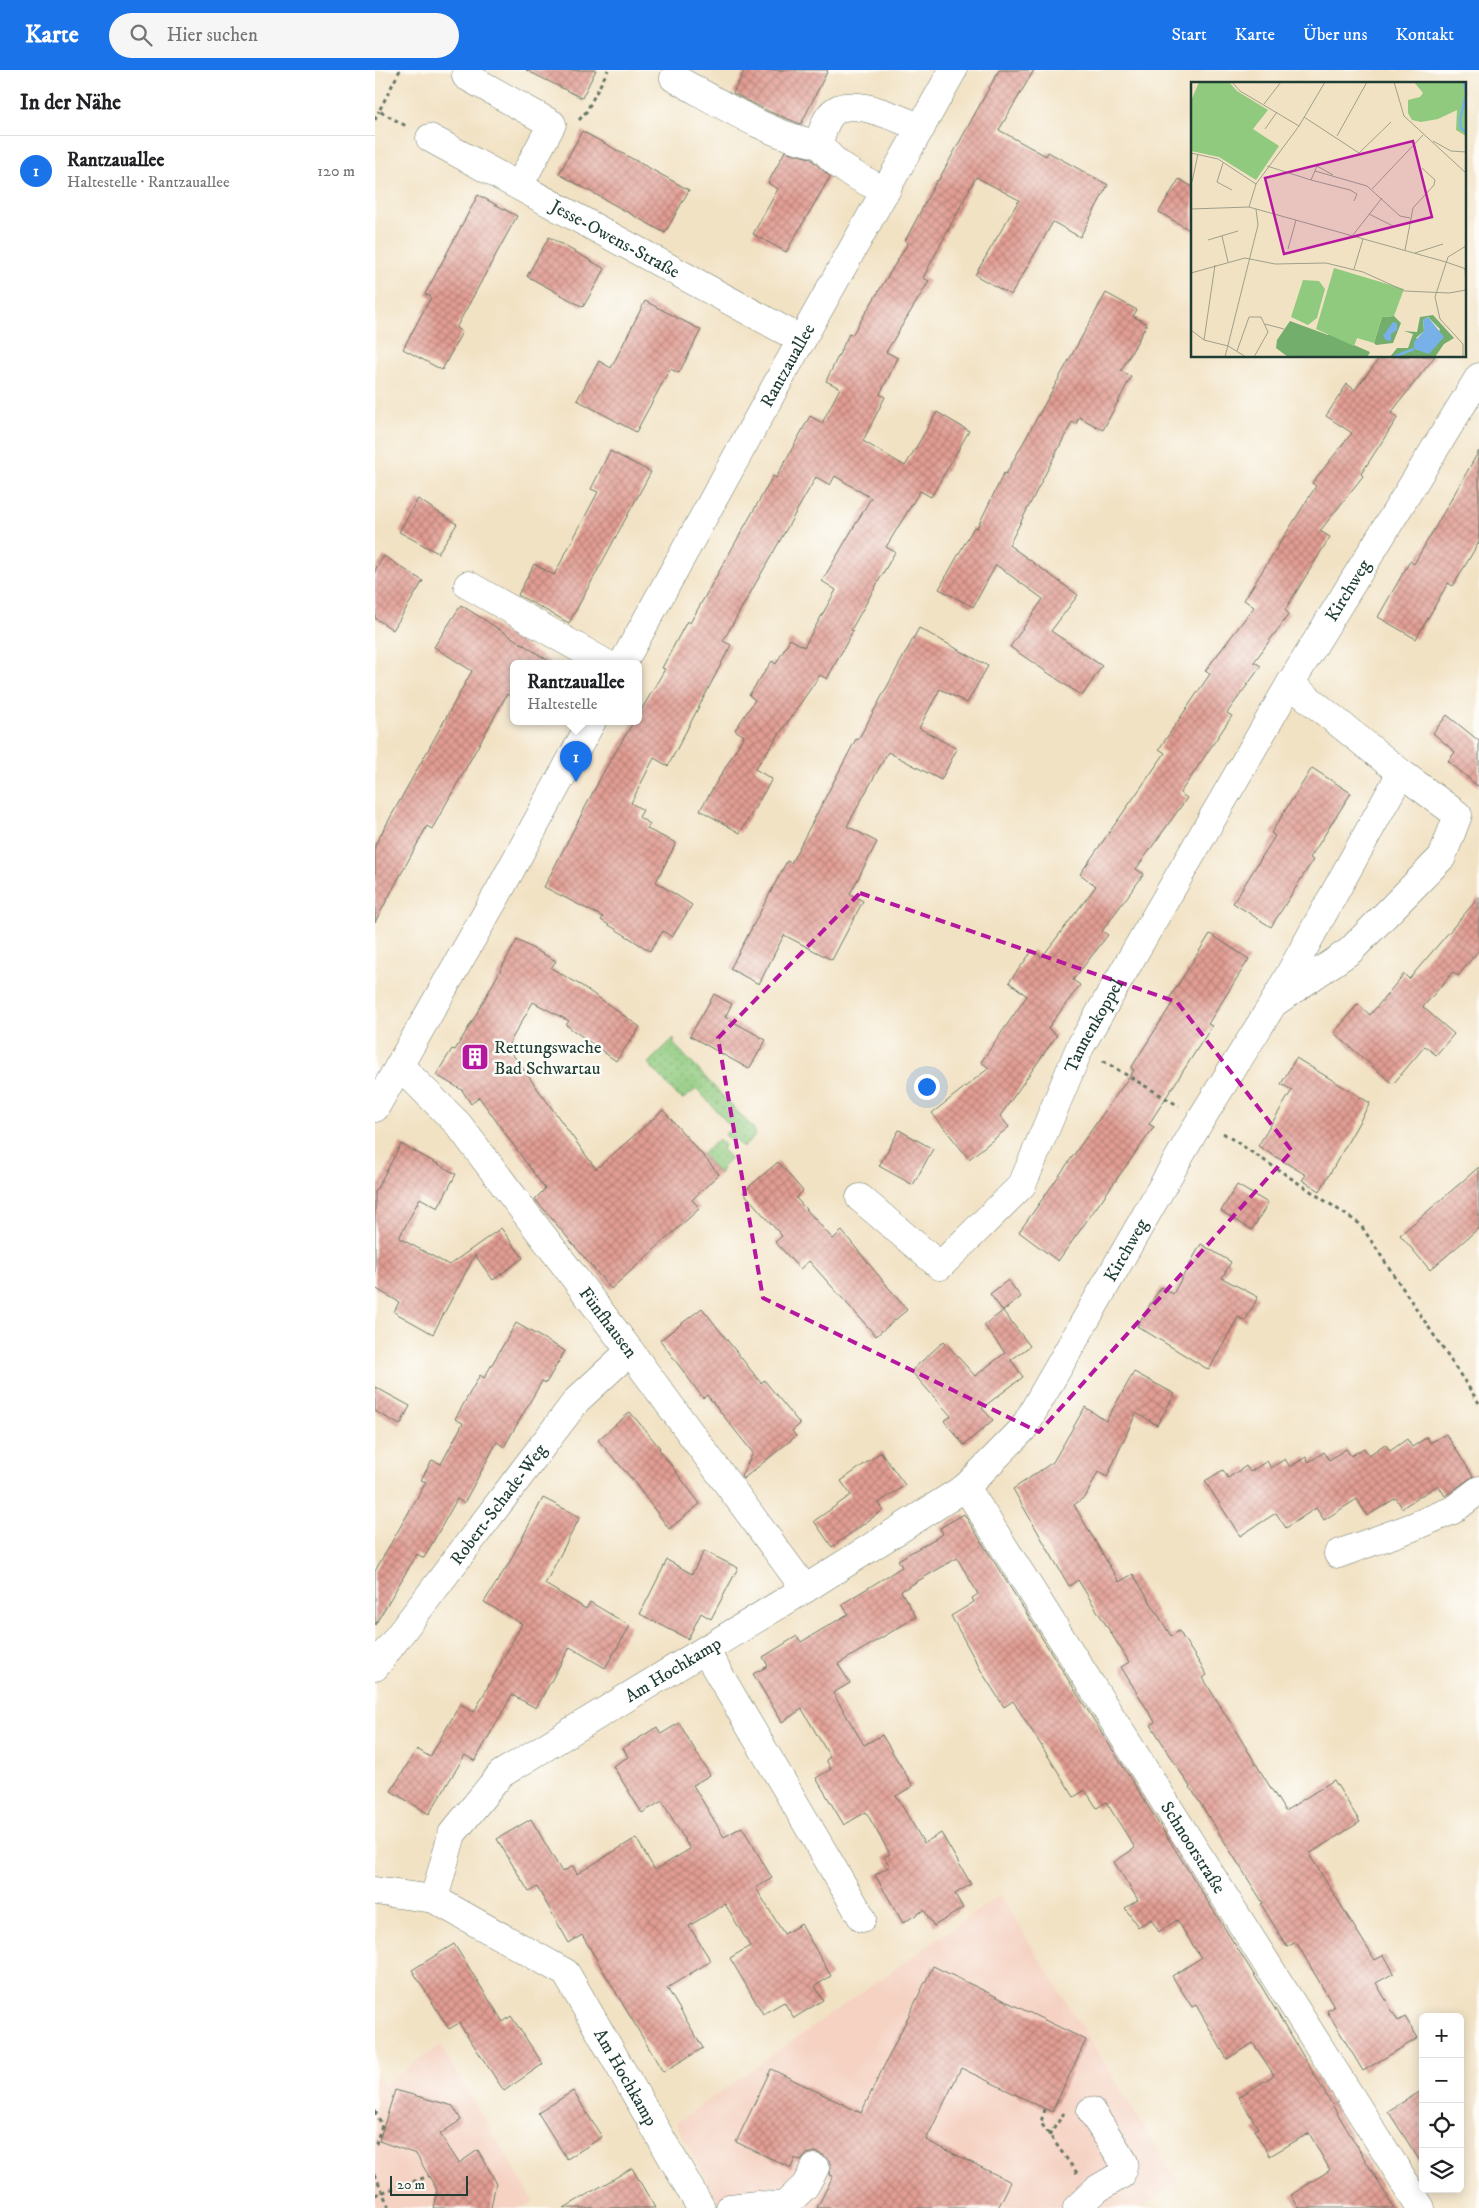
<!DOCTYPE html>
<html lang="de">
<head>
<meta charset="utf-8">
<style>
  body { margin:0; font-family:"IM FELL DW Pica",serif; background:#f6f6f6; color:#202124 }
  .controls { position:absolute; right:15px; bottom:15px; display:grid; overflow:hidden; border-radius:8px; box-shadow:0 2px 12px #0003 }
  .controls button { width:45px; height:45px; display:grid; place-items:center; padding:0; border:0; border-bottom:1px solid #e0e0e0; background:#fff; color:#202124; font:25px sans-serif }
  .scale { position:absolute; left:15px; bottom:12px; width:78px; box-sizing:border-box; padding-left:5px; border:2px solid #1f3d34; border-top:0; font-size:14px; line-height:18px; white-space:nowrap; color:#1f3d34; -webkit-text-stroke:4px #fdfcf7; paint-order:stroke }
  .you { position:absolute; left:551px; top:1016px; width:18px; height:18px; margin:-12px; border:4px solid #fff; border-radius:50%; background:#1a73e8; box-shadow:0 0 0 8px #1a73e833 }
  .badge { display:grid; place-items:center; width:32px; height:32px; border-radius:50%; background:#1a73e8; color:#fff; font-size:16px; font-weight:700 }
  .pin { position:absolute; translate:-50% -41px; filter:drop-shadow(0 1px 2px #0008) }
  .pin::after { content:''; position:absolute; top:26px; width:18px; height:15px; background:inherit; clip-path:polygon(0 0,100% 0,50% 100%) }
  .popup { position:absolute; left:135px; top:590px; width:132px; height:65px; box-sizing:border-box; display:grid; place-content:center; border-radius:8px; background:#fff; filter:drop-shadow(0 1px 4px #0005); font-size:16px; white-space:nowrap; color:#757577 }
  .popup b { font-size:19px; color:#202124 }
  .popup::after { content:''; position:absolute; left:50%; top:100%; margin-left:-10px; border:10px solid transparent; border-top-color:#fff }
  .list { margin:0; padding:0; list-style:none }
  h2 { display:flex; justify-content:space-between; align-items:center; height:65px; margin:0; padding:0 20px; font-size:21px }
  h2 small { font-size:16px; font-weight:400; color:#757577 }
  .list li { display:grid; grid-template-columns:32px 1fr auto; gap:15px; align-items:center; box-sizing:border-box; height:70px; padding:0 20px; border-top:1px solid #e0e0e0 }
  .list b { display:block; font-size:19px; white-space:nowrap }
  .list p { margin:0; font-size:16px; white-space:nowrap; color:#757577 }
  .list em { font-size:16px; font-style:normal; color:#757577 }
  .icon { flex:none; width:28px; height:28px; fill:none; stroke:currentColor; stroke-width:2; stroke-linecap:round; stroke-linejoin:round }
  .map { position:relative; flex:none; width:1104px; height:2138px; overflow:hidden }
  header { display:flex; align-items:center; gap:30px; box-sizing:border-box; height:70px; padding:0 25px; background:#1a73e8; color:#fff }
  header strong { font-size:24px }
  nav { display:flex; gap:28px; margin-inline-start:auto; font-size:18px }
  .search { width:350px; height:45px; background:#f6f6f6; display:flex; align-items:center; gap:12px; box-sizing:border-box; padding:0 18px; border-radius:28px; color:#757577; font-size:19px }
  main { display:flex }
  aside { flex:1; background:#fff }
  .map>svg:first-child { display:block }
</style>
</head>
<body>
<header>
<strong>Karte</strong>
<div class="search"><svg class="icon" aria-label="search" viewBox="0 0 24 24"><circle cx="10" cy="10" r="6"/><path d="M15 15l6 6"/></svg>Hier suchen</div>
<nav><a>Start</a><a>Karte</a><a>Über uns</a><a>Kontakt</a></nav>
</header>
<main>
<aside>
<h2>In der Nähe<small></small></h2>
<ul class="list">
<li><span class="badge">1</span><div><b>Rantzauallee</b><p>Haltestelle · Rantzauallee</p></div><em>120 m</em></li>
</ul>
</aside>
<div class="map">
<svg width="1104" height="2138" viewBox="0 0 1104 2138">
  <defs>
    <pattern id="grass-dots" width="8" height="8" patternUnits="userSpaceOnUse" patternTransform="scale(1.25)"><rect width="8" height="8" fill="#8fca7e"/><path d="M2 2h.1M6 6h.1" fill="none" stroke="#74a568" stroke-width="1.8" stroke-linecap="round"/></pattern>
    <pattern id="building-cross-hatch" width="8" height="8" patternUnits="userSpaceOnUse" patternTransform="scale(1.25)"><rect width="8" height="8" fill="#e29d93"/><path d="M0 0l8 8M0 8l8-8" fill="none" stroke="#b78179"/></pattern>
  </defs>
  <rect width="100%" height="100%" fill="#fdfcf7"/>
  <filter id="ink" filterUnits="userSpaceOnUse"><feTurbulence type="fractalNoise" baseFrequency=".02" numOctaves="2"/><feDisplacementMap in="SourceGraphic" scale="10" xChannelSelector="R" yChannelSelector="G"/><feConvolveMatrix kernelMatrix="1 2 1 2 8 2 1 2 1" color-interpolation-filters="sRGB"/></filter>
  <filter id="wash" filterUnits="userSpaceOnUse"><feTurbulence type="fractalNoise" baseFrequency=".0096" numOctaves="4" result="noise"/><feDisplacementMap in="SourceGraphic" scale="20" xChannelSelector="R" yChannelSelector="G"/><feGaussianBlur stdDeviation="1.12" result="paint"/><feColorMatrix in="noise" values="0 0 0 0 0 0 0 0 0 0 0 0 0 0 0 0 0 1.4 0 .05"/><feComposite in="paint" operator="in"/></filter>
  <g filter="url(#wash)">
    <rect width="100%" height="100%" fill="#f2e2c4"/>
    <g fill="#f5d2c2">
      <path d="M625,1825L803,2112L767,2138H346L301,2053Z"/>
      <path d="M65,1975L159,2132L148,2138H0V2000L9,2015Z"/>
    </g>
    <g fill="url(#grass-dots)" stroke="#578459">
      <path d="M299,968V974L379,1059V1067L368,1078L359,1068L355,1071L350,1064L357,1058L322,1019L308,1029L300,1024L273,993Z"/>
      <path d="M344,1069L350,1075L347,1079L356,1089L348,1096L344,1104L327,1084Z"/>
    </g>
    <g id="blocks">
      <g fill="url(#building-cross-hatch)">
        <path d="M151,0H221L207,28Z"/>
        <path d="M370,0H453L426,54L395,42L358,23Z"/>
        <path d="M624,0H659L624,60L671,86L673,82L733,115L705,167L678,152L636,225L600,205L644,130L601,107L548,208L554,211L511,282L523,288L505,324L510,327L488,371L530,396L562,342L594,361L556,427L545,421L511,477L520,482L476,560L478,561L452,609L445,605L380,699L397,709L365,763L325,740L369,666L360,660L380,630L374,625L397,591L401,594L415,569L429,577L461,520L447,511L496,428L460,406L455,415L441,407L348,571L356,575L293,696L279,688L256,733L268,740L264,747L275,754L272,759L301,773L281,812L317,835L297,867L288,861L275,881L226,850L228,847L169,817L228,703L259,651H264V644L290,599L287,598L312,551L315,553L398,406L401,408L435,346L447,353L465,318L451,311L474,264L477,265L533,173L530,171L562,110L563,111Z"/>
        <path d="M207,61L314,120L290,163L184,104Z"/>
        <path d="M410,81L435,88L455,107L411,182L378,164L403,119L393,113Z"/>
        <path d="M804,109L818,117V162L784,142Z"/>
        <path d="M103,125L142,146L81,258L87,262L67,300L28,279L56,227L50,224Z"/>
        <path d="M174,167L230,199L208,237L152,206Z"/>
        <path d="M731,223L762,240L758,246L772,254L746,301L756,307L728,360L704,347L701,354L697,352L634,475L703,525L676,561L727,596L707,626L635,577L668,529L621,495L598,537L564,519L599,457L602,458L629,403L631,404Z"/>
        <path d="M270,231L326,260L304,303L295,299L261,362L202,330L224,291L236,298Z"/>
        <path d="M1006,286H1060L1016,343L1023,347L986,404L988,406L945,461L955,467L910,540L914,544L879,592L886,596L852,643L857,646L805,723L812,728L761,799L769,804L727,861L733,865L698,910L705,915L673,958L682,965L625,1046L634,1057L594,1089L557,1043L614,998L606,992L652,926L634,912L658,880L667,887L721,816L705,804L790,683L784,679L835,604L830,601L879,537L869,530L941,416L937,413L977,363L951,346L972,314L980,320Z"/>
        <path d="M235,381L276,402L194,553L143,525L159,494L179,505L223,422L216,419Z"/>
        <path d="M1104,381V472L1078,516L1073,513L1041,569L1003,547L1035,491L1039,494Z"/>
        <path d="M43,429L82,454L63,483L24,462Z"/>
        <path d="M9,486L48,511L18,560L0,548V500Z"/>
        <path d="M86,535L177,593H138V628L132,624L57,759L52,756L0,852V775L97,601L59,577Z"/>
        <path d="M544,558L613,596L592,633L565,619L544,658L582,679L566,710L513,682L472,756L502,772L475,824L488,831L457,890L409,865L384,914L355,899L412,791L416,793L481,669L483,670Z"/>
        <path d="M1072,645L1104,671V717L1073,691L1080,682L1058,663Z"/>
        <path d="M937,698L976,723L935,788L938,790L896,857L858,833L900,766L896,763Z"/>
        <path d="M1104,827V880L1083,906L1078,902L1048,937L1079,964L1061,985L1050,976L1018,1014L959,963L983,934L995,945L1029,904L1034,909Z"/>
        <path d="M835,864L874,889L833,954L837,956L774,1054L779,1057L683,1191L644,1162L759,1000L756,998L798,932L794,929Z"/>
        <path d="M142,870L181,891L176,898L207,916L265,957L241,991L191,955L194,951L158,932L131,979L135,981L221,1099L288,1040L344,1104L317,1130L325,1138L236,1219L160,1129L170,1119L104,1027L96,1034L87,1020L61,1005L77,979L80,980L98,950Z"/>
        <path d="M339,924L357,934L350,947L391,970L374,999L315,966Z"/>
        <path d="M921,988L995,1033L945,1121L927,1110L931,1105L883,1076L917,1020L906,1014Z"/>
        <path d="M524,1060L558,1079L538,1115L504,1096Z"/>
        <path d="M26,1074L81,1104L63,1138L45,1128L24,1168L74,1195L126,1158L148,1188L118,1210L100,1185L58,1264L19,1242L24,1232L0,1218V1122Z"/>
        <path d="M403,1092L428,1121L421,1128L458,1169L467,1161L532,1240L501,1266L434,1191L425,1199L400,1172L407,1166L368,1122Z"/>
        <path d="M1104,1097V1158L1055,1200L1025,1165Z"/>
        <path d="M862,1115L893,1133L877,1160L846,1141Z"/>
        <path d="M826,1174L856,1192L847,1208L883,1227L870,1251L863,1247L834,1300L762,1256L786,1217L798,1224Z"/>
        <path d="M633,1210L646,1227L628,1241L615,1224Z"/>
        <path d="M327,1238L386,1313L389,1310L425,1354L417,1361L421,1366L368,1409L366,1406L378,1383L332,1325L328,1328L285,1270Z"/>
        <path d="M628,1241L655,1276L636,1290L648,1307L607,1338L618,1350L589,1375L569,1351L576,1346L536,1301L569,1271L600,1306L630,1283L609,1255Z"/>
        <path d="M141,1253L190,1281L171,1313L167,1311L129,1377L122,1372L89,1433L82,1429L49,1488L42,1484L0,1555V1501L51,1412L46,1410L57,1390L66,1394L88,1353L80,1349L105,1305L109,1308Z"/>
        <path d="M759,1302L800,1324L782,1355L761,1343L732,1407L723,1402L711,1426L699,1435L744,1512L758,1504L796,1566L804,1561L832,1605L828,1608L910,1741L959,1710L985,1752L934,1784L1000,1890L1009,1885L1019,1903L1001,1913L1023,1951L1030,1947L1043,1968L988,2001L952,1941L959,1937L921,1872L912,1877L886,1834L888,1833L776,1655L780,1652L746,1597L754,1592L703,1510L694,1516L638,1419L678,1392L710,1337L731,1351Z"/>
        <path d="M0,1317L35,1336L25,1355L0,1341Z"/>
        <path d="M255,1342L285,1378L284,1379L325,1434L294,1459L256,1408L223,1370Z"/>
        <path d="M1071,1364L1098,1406L1070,1426L1063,1415L1027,1438L1021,1428L992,1446L982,1429L949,1450L941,1438L911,1458L901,1443L865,1466L830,1411L848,1400L853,1408L871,1396L875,1402L892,1391L896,1398L910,1389L915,1397L931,1387L934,1392L949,1382L954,1390L971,1379L976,1386L989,1378L994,1385L1010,1374L1015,1381L1032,1369L1037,1377L1052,1367L1055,1373Z"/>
        <path d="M506,1382L530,1415L504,1433L508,1440L457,1477L439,1451L476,1425L466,1411Z"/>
        <path d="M168,1428L205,1447L170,1514L211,1539L215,1532L255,1556L230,1598L195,1577L161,1638L137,1625L100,1691L90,1685L54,1744L16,1721L42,1679L55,1687L85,1634L99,1642L147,1554L109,1532L134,1493Z"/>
        <path d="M589,1444L888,1919L1019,2138H924L916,2125L955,2100L934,2063L895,2086L879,2060L883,2058L864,2027L899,2005L878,1973L852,1989L821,1935L817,1937L797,1906L826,1888L802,1850L784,1862L776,1849L763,1857L750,1838L763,1830L739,1792L760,1778L731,1732L722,1738L710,1720L699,1727L638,1631L629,1637L608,1604L576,1546L599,1532L597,1528L603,1524L582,1488L526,1521L541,1547L463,1594L475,1613L458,1623L489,1675L507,1665L538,1716L521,1726L549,1773L566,1763L596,1814L580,1824L588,1838L559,1856L549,1840L528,1853L500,1805L515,1796L509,1787L515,1784L491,1742L469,1755L441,1708L456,1699L451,1690L455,1687L427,1639L407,1652L378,1604L393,1596L388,1587L422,1566L426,1572L473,1544L467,1534L527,1497L523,1490L568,1464L565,1458Z"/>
        <path d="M329,1481L363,1498L336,1549L326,1543L313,1569L265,1544L292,1490L317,1504Z"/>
        <path d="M304,1653L335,1705L318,1715L349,1767L367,1757L397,1808L381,1818L409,1864L426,1854L456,1906L440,1916L448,1930L419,1948L409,1932L388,1944L355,1888L375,1876L350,1834L314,1856L336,1891L292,1918L328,1978L288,2002L207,1865L194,1873L162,1817L154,1822L122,1769L156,1749L187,1802L198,1796L202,1804L261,1768L280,1800L315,1779L287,1731L267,1743L238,1696L253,1687L248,1678L282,1657L286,1664Z"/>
        <path d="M79,1874L128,1952L136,1946L168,1994L129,2021L84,1953L74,1959L37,1900Z"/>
        <path d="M558,1896L711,1970L677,2042L586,1998L551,2070L636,2112L623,2138H442L458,2106L454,2105L456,2097L454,2090L448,2085L440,2082L432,2084L426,2091L420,2088L416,2098L361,2072L396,1999L486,2043Z"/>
        <path d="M20,2020L78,2036L86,2050L65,2064L84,2093L103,2080L121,2112L116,2138H58L62,2120L41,2084L4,2071Z"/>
        <path d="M1048,2020V2096L1013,2041Z"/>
        <path d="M198,2021L227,2067L192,2089L163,2043Z"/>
        <path d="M257,2098L280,2138H189Z"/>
      </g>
    </g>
  </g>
  <g filter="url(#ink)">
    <use href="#blocks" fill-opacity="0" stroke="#697766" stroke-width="1"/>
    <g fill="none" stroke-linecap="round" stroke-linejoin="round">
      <defs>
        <g id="minor">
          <path d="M91,6L177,54L144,116"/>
          <path d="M299,8C342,31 396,67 444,74"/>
          <path id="s1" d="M55,68L427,270"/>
          <path d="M511,121C482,107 463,99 444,74C447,62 450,47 461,40C481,28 527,50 546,58"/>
          <path d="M93,515L230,593"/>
          <path id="s2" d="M902,931L975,881L1067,787L1083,745L1026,703L915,614L1104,307"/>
          <path id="s3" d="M25,996L83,1054L255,1281L430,1519"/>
          <path id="s4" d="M485,1128L565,1196L647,1115L705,977L915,614"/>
          <path id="s5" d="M591,1417L1046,2138"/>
          <path d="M963,1484L1035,1458L1078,1440L1104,1420"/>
          <path d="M330,1580L487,1848"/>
          <path id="s6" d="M0,1597L202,1330L255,1281"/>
          <path id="s7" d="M0,1821L59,1829L191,1903L326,2138"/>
          <path id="s8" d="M59,1829L77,1764L126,1704L430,1519L591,1417L648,1359L826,1049L898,934L1026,703"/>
          <path d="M355,2138L382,2135L409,2136L430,2116L440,2098"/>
          <path d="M702,2138L722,2119L746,2105L749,2092L716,2041"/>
        </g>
        <g id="major">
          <path id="s9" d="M248,593L404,310L578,0"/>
          <path d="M0,1038L123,823L217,651"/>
        </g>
      </defs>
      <use href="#minor" stroke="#697766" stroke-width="29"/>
      <use href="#major" stroke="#697766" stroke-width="29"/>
      <g stroke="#697766" stroke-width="3" stroke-dasharray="4 4" stroke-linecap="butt">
        <path d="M25,0L4,41L33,57"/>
        <path d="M0,50L4,41"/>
        <path d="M204,50L211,42L233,0"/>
        <path d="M728,991L804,1036"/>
        <path d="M848,1063L985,1154L1104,1333"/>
        <path d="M669,2039L666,2053L702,2103"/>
        <path d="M0,2041L7,2055L0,2077"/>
        <path d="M674,2066L689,2043"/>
        <path d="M0,2104L14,2138"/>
        <path d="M0,2125L54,2106"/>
      </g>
      <use href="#minor" stroke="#fff" stroke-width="28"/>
      <use href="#major" stroke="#fff" stroke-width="28"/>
    </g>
  </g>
  <path fill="none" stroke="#b5179e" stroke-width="4" stroke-dasharray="10 6" stroke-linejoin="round" d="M485,823L802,932L917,1081L664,1362L388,1228L343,968Z"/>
  <defs>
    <symbol id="building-square" viewBox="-11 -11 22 22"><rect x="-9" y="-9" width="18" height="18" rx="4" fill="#b5179e" stroke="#fdfcf7"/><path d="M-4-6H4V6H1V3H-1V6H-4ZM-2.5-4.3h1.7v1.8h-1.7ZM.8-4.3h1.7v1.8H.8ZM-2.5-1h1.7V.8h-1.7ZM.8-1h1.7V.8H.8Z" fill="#fff"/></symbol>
  </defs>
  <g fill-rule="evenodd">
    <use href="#building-square" x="84" y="971" width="32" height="32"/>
  </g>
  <g text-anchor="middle" stroke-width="5" stroke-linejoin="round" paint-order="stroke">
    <g font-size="18" fill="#1f3d34" stroke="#fdfcf7">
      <text dy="6" stroke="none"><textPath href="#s1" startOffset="211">Jesse-Owens-Straße</textPath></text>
      <text dy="6" stroke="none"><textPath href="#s9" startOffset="340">Rantzauallee</textPath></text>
      <text dy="6" stroke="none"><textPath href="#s2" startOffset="588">Kirchweg</textPath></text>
      <text dy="6" stroke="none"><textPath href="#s4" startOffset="395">Tannenkoppel</textPath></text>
      <text dy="6" stroke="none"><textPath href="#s8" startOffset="979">Kirchweg</textPath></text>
      <text dy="6" stroke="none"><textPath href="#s3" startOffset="331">Fünfhausen</textPath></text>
      <text dy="6" stroke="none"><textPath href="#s6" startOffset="204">Robert-Schade-Weg</textPath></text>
      <text dy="6" stroke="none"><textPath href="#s8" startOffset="346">Am Hochkamp</textPath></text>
      <text dy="6" stroke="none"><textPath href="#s5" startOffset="426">Schnoorstraße</textPath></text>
      <text dy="6" stroke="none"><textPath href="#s7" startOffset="331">Am Hochkamp</textPath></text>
    </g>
    <g font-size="18" fill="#1f3d34" stroke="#fdfcf7" text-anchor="start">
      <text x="119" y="983">Rettungswache<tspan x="119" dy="21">Bad Schwartau</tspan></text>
    </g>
  </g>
  <g transform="translate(816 12)">
    <rect width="275" height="275" fill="#f2e2c4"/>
    <path d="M174,231L163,263L179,270L177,274L97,275L85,266L86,258L99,239L137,253ZM242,233L263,256L253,262L244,275H199L206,266H217L222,252L213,249L226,250L229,235ZM237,235L249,247L240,269L225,256L233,249L232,238ZM203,234L210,241L202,261L185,263L183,261L191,235Z" fill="#73ae6d" fill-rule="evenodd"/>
    <path d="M8,0H38L46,9L77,28L62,47L88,64L65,98L28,75L0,69V19Z" fill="#8fca7e"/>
    <path d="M223,0H275V54L265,48L266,28L247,37L230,40L221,38L217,31V18L229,15L232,11ZM143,186L213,207L203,234L191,235L183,261L166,256L163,264L125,247ZM112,198L128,199L134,207L126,236L117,243L100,235Z" fill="#8fca7e"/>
    <path d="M237,235L253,255L238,272L223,267V260L233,249L232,238ZM202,240L206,241V248L200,252V259L195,258L192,254Z" fill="#78b1e8"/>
    <path fill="none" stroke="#78b1e8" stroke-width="2.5" d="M273,0L275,12L269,38L270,46L275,50M202,275L223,267"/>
    <path fill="none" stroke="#9ea08a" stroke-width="1" d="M41,0L49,9L108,44M203,0L213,34L275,91M73,22L90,0M113,35L168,71L200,40M74,47L86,30M146,54L176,0M242,59L260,69L275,70M0,71L27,77L65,102M32,81L26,100L41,108M76,84L120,98L126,84L142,93M124,89L176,104L209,134L219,136M120,98L159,108L166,112L163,119M1,100L7,72M181,107L232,53M58,125L65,102L108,44L134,0M0,127L58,125L255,180M178,132L204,145M162,153L191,116M31,154L37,180M17,158L47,149M97,167L105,138M214,168L222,126L243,103L244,98L231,86M224,171L252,162M255,180L275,187M163,187L172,157M274,187L275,203M0,191L54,176L84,182L135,181L172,190L214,209L258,211L275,208M74,242L93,247M0,248L13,258L37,264L55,275M13,258L24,183M46,269L58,235H70L77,250L63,275M34,275L67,143L65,127M272,275V262L249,237L244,215L257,175L275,164"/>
    <path fill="#b5179e" fill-opacity="0.15" stroke="#b5179e" stroke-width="2.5" d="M222,59L241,135L93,172L74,96Z"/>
    <rect width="275" height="275" fill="none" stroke="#1f3d34" stroke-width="2.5"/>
  </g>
</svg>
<div class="controls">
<button>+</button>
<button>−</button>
<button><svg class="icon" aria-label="locate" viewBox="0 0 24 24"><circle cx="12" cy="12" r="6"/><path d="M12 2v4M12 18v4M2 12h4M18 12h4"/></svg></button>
<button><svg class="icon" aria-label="layers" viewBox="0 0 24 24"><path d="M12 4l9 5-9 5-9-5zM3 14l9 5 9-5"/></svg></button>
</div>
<div class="scale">20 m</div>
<div class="you"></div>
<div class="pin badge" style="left:201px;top:712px">1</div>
<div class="popup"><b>Rantzauallee</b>Haltestelle</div>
</div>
</main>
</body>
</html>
